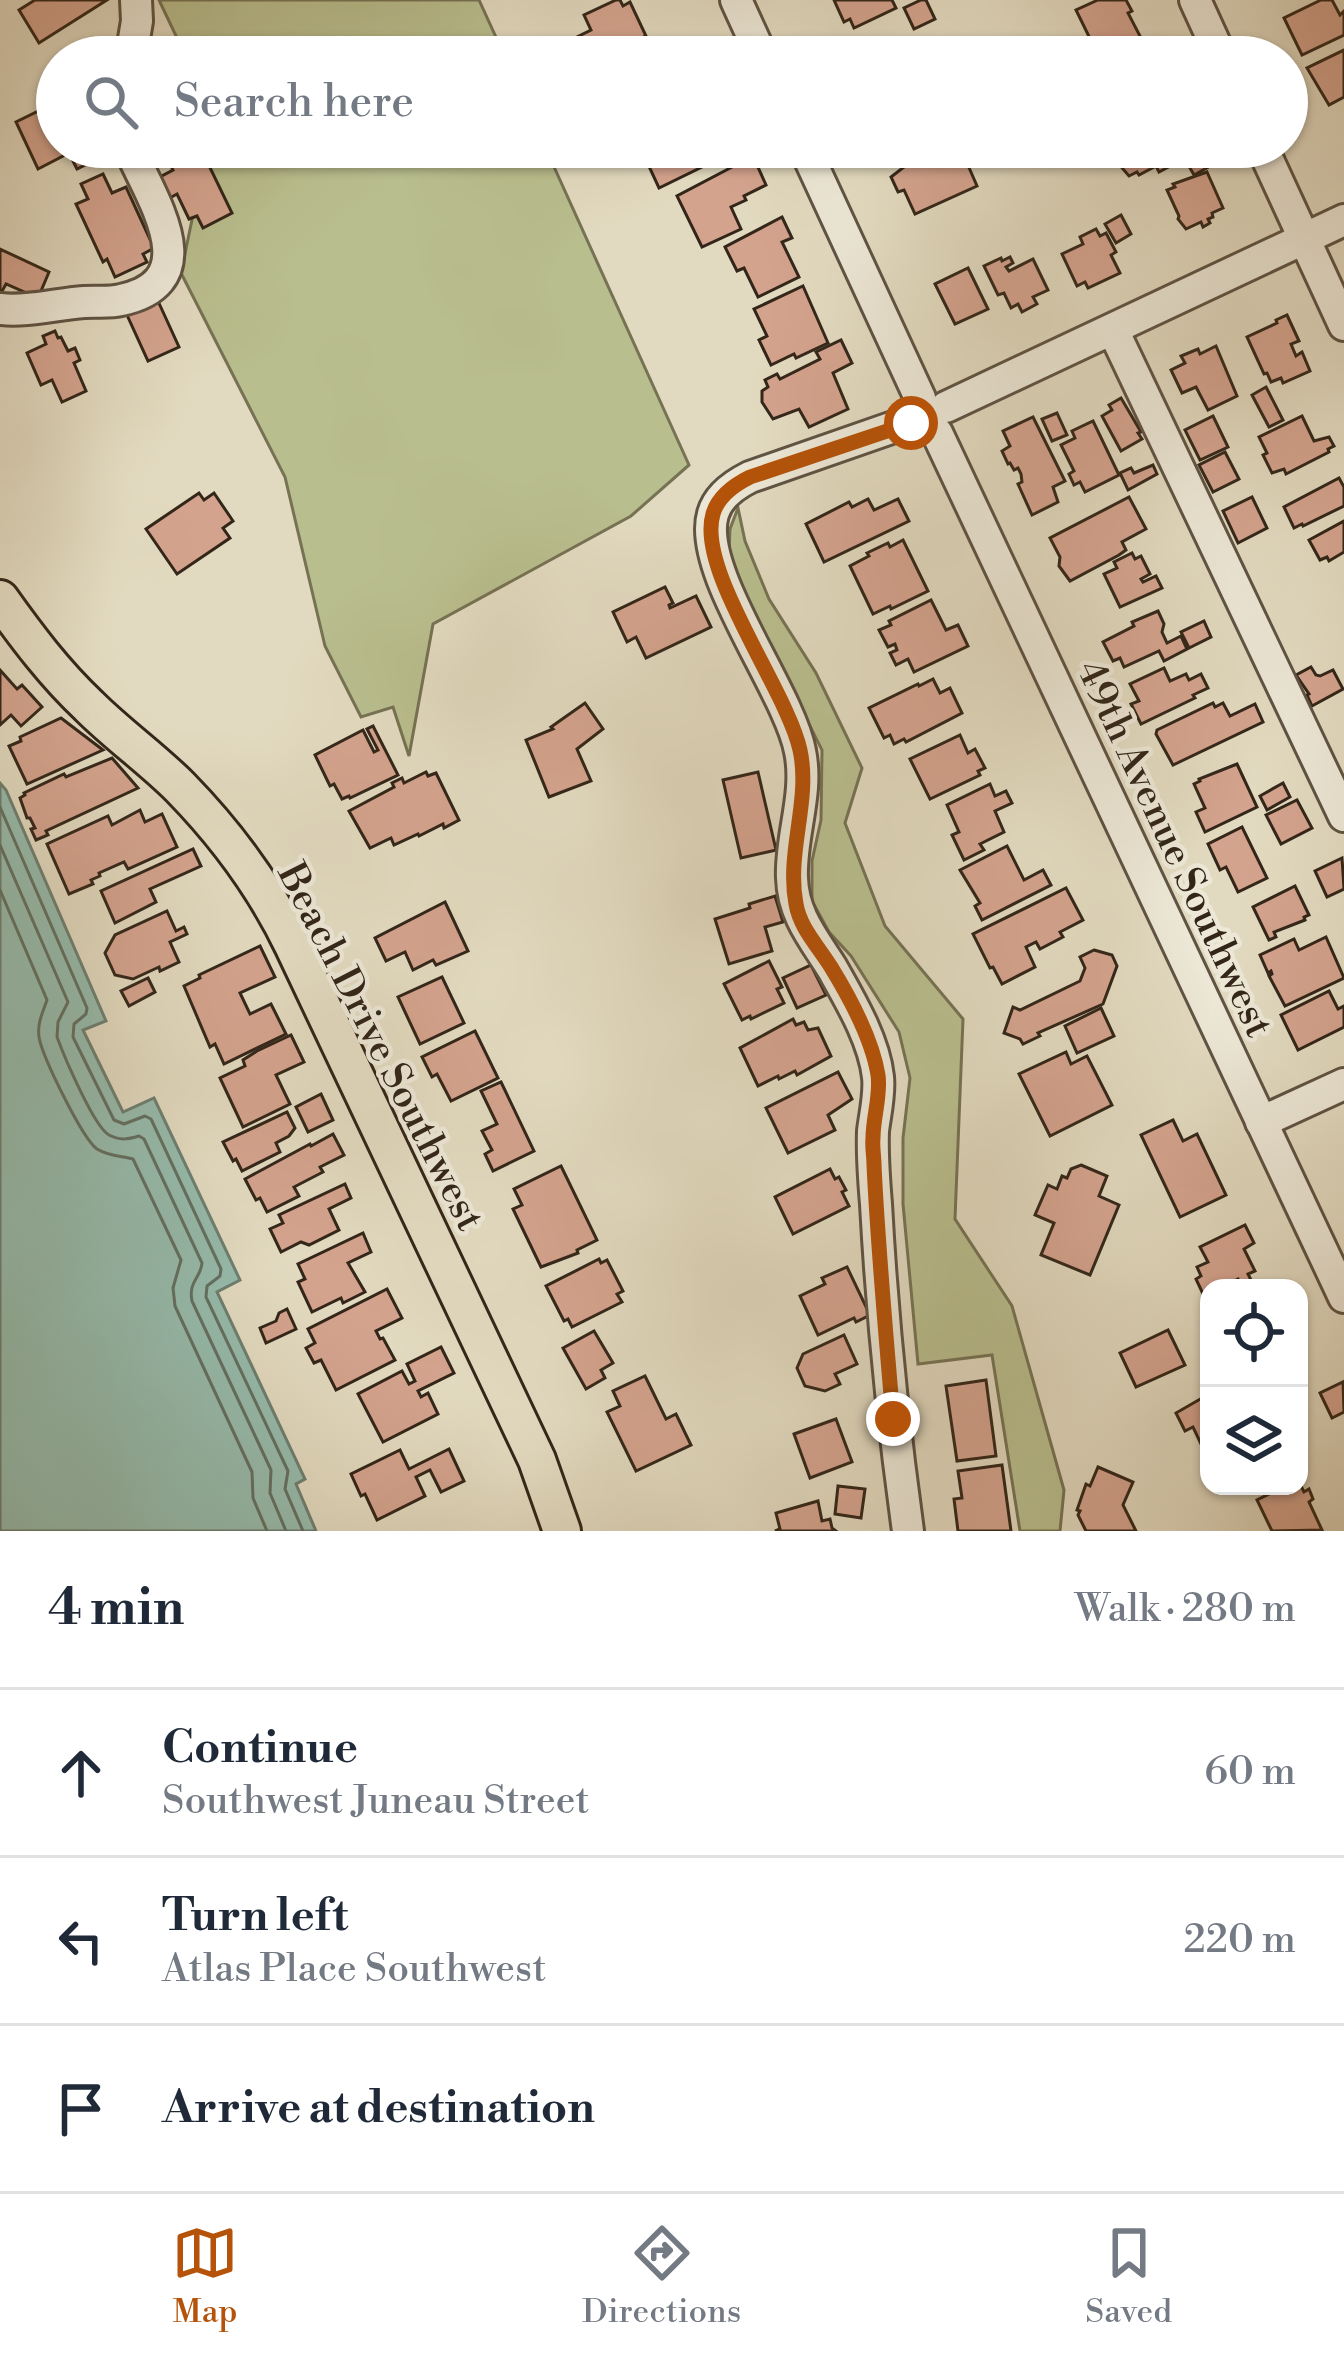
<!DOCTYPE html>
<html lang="en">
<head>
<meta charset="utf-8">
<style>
  body { margin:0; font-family:"Libre Bodoni",serif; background:#f2f2f3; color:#1f2937 }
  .controls { position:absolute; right:36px; bottom:36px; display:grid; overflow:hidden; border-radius:24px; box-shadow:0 3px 9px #0004 }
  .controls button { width:108px; height:108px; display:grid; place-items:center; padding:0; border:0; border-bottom:3px solid #e0e1e3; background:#fff; color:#1f2937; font:60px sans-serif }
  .stop { position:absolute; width:36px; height:36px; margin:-27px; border:9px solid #b45309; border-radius:50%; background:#fff }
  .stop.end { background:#b45309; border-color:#fff; box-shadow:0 3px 12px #0008 }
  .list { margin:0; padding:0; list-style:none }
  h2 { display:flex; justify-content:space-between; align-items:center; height:156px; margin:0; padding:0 48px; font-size:51px }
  h2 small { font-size:39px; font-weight:400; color:#747a83 }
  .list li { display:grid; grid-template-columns:78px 1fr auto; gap:36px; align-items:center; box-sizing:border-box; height:168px; padding:0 48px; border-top:3px solid #e0e1e3 }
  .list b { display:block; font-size:45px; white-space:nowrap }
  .list p { margin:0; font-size:39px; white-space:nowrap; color:#747a83 }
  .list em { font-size:39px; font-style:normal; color:#747a83 }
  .icon { flex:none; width:66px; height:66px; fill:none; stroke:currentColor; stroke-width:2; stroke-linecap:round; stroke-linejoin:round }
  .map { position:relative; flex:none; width:1344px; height:1531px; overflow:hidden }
  .search { position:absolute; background:#fff; box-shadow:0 3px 9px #0004; left:36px; right:36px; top:36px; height:132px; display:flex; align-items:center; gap:30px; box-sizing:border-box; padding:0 42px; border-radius:66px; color:#747a83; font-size:45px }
  .sheet { height:660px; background:#fff }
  nav { display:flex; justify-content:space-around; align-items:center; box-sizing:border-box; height:168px; border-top:3px solid #e0e1e3; background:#fff; font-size:33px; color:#747a83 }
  nav a { display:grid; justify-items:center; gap:6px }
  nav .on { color:#b45309 }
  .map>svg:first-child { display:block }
</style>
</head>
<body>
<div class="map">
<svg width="1344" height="1531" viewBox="0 0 1344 1531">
  <rect width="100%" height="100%" fill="#e2dac0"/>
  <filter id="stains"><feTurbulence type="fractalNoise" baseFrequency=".00167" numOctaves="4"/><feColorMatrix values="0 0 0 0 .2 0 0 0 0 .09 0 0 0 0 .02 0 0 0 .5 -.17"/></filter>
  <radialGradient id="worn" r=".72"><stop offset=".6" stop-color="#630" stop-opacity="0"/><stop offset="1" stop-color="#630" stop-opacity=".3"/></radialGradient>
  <g fill="#b9be8e" stroke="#767254" stroke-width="3">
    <path d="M159,0H479L505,57H186Z"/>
    <path d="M207,147H545L689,465L631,516L433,624L409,756L393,707L361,717L325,646L285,477L181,273Z"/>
    <path d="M738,508L745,541L769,599L816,673L862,768L845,823L885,926L963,1019L955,1219L1012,1306L1064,1490L1060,1531H1020L992,1355L918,1364L903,1204V1138L910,1078L899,1032L851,956L829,932L812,901V861L821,820L822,750L754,615L729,552L730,529Z"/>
  </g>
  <path fill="#96bbac" stroke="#6e7f71" stroke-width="3" d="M0,783L6,790L106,1021L83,1030L123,1112L154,1098L240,1280L217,1292L305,1479L296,1484L316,1531H0Z"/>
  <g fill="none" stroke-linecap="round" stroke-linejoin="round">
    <g stroke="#647062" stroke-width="3">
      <path d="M0,807L87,1008L86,1014L74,1024L73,1037L114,1120L124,1124L145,1116L151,1119L221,1269L220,1276L207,1286L206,1297L288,1471L285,1489L303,1531"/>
      <path d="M0,845L68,1002L58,1022L57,1037C64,1056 94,1127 109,1135C120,1141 129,1139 139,1136L144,1139L202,1263C201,1278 188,1281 192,1301L271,1470L270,1493L286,1531"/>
      <path d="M0,890L47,1000C43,1012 37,1023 39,1037C42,1056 82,1138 97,1149C108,1156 121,1156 133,1159L181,1260L173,1288L175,1306L252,1472L253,1498L267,1531"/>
    </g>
  </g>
  <g fill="#d4a38e" stroke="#332619" stroke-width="3">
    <path d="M35,0H107L39,43L19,10Z"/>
    <path d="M616,0H620L623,6L630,2L646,36L639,39L643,47L621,57H581L585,55L577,37L591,30L584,15Z"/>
    <path d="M834,0H892L896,8L854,28L850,19L844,22Z"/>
    <path d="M921,0H926L935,19L914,29L904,8Z"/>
    <path d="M1098,0H1126L1132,11L1128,13L1141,38L1099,57L1076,10Z"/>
    <path d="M1321,0H1332L1340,15L1344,11V35L1302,55L1284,18Z"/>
    <path d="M897,38L902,49L908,46L911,54L917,52L920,57H858Z"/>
    <path d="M1344,50V97L1329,105L1307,68Z"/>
    <path d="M57,102V147H94L99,158L77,169L69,153L38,169L16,122Z"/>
    <path d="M200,147L232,213L203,228L197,216L189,219L177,194L168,199L158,178L173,170L162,148Z"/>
    <path d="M640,147H700L708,164L659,188Z"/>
    <path d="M945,147H960L977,186L915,214L904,190L898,192L891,177L904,167L901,160L923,150L926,156Z"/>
    <path d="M1127,147H1190L1193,154L1159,172L1156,166L1139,175L1137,172L1129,176L1117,162L1121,159L1118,153Z"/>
    <path d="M1207,150L1214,164L1194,175L1186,161Z"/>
    <path d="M753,156L766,185L744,196L746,200L731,207L741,229L702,247L677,196Z"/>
    <path d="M1207,172L1223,208L1212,213L1213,217L1208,219L1210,223L1203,227L1201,222L1186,229L1178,219L1179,216L1167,190L1175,187L1173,184Z"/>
    <path d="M103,174L112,193L126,187L154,248L143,254L147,262L115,277L107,259L103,262L76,204L88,199L81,184Z"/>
    <path d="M1121,215L1131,234L1116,243L1105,224Z"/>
    <path d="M782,217L792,238L782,242L799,277L758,297L744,268L737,271L725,247Z"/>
    <path d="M1096,229L1100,236L1106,233L1116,252L1111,255L1120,273L1088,288L1085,282L1077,286L1062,254L1083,244L1080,237Z"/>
    <path d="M0,249L49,272L38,298L6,284L0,295Z"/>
    <path d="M1010,257L1013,263L1006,267L1009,271L1033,259L1048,290L1033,297L1037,304L1022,312L1018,304L1011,308L1004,293L998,295L984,266L1001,258L1002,261Z"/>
    <path d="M968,268L988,309L955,324L935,284Z"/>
    <path d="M803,286L828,343L796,358L794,354L771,365L759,340L767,336L754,309Z"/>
    <path d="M158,301L179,347L148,361L127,315Z"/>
    <path d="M1287,315L1299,341L1291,344L1296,356L1302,352L1310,371L1283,383L1281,378L1271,382L1267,373L1264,374L1247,337L1277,323L1276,320Z"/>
    <path d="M55,331L58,338L61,337L68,351L75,348L80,360L74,363L86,391L62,402L52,380L41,385L27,353L46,344L43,336Z"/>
    <path d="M841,340L852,363L833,373L848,409L809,427L799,409L773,419L762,402V391L768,387L765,380L777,374L780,379L820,359L816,352Z"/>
    <path d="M1216,346L1237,396L1208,410L1196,387L1182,393L1171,370L1185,363L1181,356L1198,349L1200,354Z"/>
    <path d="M1266,387L1283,420L1269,427L1252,395Z"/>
    <path d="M1121,398L1141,432L1138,433L1142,439L1121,451L1102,416L1112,410L1109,405Z"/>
    <path d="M1057,413L1067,435L1052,441L1042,419Z"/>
    <path d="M1213,416L1228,447L1200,460L1185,430Z"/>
    <path d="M1302,416L1314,441L1329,437L1334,446L1328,449L1329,452L1286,474L1284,469L1272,473L1263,455L1267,453L1259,437Z"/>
    <path d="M1033,417L1065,481L1053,487L1058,502L1032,515L1018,484L1022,482L1021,474L1018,468L1014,470L1010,463L1008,464L1002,451L1010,446L1003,431Z"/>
    <path d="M1093,421L1119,475L1085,492L1080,482L1074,485L1069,474L1074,471L1061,445L1075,438L1072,431Z"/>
    <path d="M1225,452L1239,479L1213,492L1199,465Z"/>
    <path d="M1153,465L1157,474L1128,490L1120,473L1131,468L1134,473Z"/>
    <path d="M1339,478L1344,487V506L1303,526L1302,524L1294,528L1284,507Z"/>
    <path d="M199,493L204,500L214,493L233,521L223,528L230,538L177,574L146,529Z"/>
    <path d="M1129,497L1146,529L1122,542L1126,550L1119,555L1070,581L1059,566L1060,557L1050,538Z"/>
    <path d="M1252,497L1267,528L1238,543L1223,511Z"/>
    <path d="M868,499L874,510L898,499L909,521L824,562L806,524L849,502L852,507Z"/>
    <path d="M1344,521V552L1329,561L1327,557L1320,560L1309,540Z"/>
    <path d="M903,540L928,591L891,609L890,606L873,614L850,566L869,556L867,553L888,543L890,547Z"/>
    <path d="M1132,553L1135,559L1141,556L1150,574L1141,579L1143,582L1156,576L1162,588L1120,607L1104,574L1117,568L1114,562Z"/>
    <path d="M665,587L673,603L669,605L670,608L696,596L711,627L646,658L636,637L627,642L613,612Z"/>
    <path d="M931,600L946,630L958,625L968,646L914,672L908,659L896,665L890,653L897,650L895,644L888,647L879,630L891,625L889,621Z"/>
    <path d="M1158,611L1164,624L1162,632L1167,643L1181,636L1187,649L1164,661L1159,651L1124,667L1120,658L1113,661L1103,642L1134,626L1132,622Z"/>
    <path d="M1204,621L1211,637L1189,648L1181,632Z"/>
    <path d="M1311,667L1316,675L1320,676L1333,670L1343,689L1312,706L1307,695L1309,694L1296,675Z"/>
    <path d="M1164,668L1170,681L1186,674L1189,680L1201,674L1208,688L1193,695L1195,698L1141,724L1131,704L1139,701L1130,684Z"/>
    <path d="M0,670L17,689L22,685L42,707L21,726L11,715L0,725Z"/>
    <path d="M933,679L940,693L950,688L962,713L906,742L904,739L894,744L890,735L884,738L869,708L918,684L919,686Z"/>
    <path d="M585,703L603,729L577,749L591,781L549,797L526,740L553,729L551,727Z"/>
    <path d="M1213,703L1215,707L1223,703L1230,716L1255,704L1263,722L1173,765L1156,734L1157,730Z"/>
    <path d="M61,718L103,750L27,784L9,746L21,741L20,737Z"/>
    <path d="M373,726L398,775L350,798L349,796L342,799L334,784L330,786L315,755L363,730L374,752L378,750L367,729Z"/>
    <path d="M960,735L968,753L975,749L985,768L978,771L980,775L930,799L910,759Z"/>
    <path d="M112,758L138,788L46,831L48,835L36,840L31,829L35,828L30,818H27L20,798L25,795L24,793L64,774L66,777Z"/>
    <path d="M1237,764L1257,807L1205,832L1196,812L1205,808L1194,784L1200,781L1199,779Z"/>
    <path d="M426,772L428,776L436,773L459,820L444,828L443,824L419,836L418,834L394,845L391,838L370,848L349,811L394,787L392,783L402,778L404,783Z"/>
    <path d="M758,772L776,850L741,858L723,780Z"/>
    <path d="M1283,783L1290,797L1267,810L1260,796Z"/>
    <path d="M990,784L995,796L1006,791L1012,803L995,811L1004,832L980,844L984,850L964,860L952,835L959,832L947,805Z"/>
    <path d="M1297,800L1312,828L1281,844L1266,815Z"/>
    <path d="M140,810L145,822L162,814L177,847L128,869L124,862L99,873L100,876L91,880L93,884L69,894L47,844L108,816L112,825Z"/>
    <path d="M1242,827L1267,878L1238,892L1226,867L1220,870L1208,844Z"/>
    <path d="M1007,846L1024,880L1043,870L1051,885L982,920L975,906L980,903L960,870Z"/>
    <path d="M193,849L201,866L150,889L156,902L115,923L101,891Z"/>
    <path d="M1342,858L1344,889L1327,897L1315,871Z"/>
    <path d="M1295,886L1309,915L1304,917L1305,920L1274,932L1276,937L1269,940L1253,907Z"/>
    <path d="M1066,888L1083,920L1060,932L1063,937L1040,949L1036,942L1026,947L1035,967L1002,984L993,967L990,968L973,934Z"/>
    <path d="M775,896L783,922L765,927L772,951L729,964L715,919L750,908L749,904Z"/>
    <path d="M445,902L468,951L436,965L433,960L413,970L405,952L386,961L375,938Z"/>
    <path d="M167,911L176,931L184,927L187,934L170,942L179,962L160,971L159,967L133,979L115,975L105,953L115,935Z"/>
    <path d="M1326,937L1344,978L1285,1006L1269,976L1272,974L1271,971L1268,973L1260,955L1294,939L1299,950Z"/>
    <path d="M260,946L275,977L240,993L250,1014L271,1004L286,1034L224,1064L215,1044L210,1047L184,986L200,978L199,975Z"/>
    <path d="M1094,950L1112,955L1117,966L1103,1004L1038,1033L1040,1036L1023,1044L1020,1039L1004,1033L1013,1007L1020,1010L1080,981L1085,968L1080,957Z"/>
    <path d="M769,961L782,987L777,989L784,1003L751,1019L750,1016L742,1020L724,984Z"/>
    <path d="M811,965L826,995L797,1008L783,978Z"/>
    <path d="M442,977L464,1023L420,1044L398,997Z"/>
    <path d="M148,978L155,992L129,1006L121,991Z"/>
    <path d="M1329,991L1338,1009L1344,1006V1027L1298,1050L1281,1015Z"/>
    <path d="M1101,1008L1114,1036L1077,1053L1065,1026Z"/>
    <path d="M793,1019L796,1025L804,1022L808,1030L818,1028L831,1056L797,1075L795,1071L779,1079L778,1076L758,1086L740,1048Z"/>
    <path d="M475,1031L498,1078L451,1101L437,1074L432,1077L422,1057Z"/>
    <path d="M291,1035L304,1062L276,1075L290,1104L243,1127L220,1078L245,1066L243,1060L257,1051Z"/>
    <path d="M1066,1052L1071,1064L1087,1056L1112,1105L1050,1136L1019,1074Z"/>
    <path d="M838,1072L852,1099L828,1115L835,1130L788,1153L766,1108Z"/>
    <path d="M501,1082L534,1151L493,1171L485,1154L492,1150L482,1131L497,1124L481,1091Z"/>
    <path d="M321,1094L333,1120L308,1132L296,1107Z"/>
    <path d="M287,1112L295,1128L289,1136L276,1143L280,1152L242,1171L236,1159L233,1161L223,1142Z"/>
    <path d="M1173,1120L1183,1141L1197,1134L1226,1195L1180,1217L1141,1135Z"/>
    <path d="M333,1134L344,1155L320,1167L323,1172L294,1187L299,1196L267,1212L260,1198L256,1200L245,1179L310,1144L311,1146Z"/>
    <path d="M1081,1165L1107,1176L1099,1196L1119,1205L1090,1275L1041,1255L1054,1223L1035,1215L1048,1185L1057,1189L1062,1176L1067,1178L1071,1169Z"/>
    <path d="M561,1166L597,1240L577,1250L578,1253L541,1267L513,1209L522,1205L514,1189Z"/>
    <path d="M830,1169L835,1179L839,1177L846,1190L842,1192L849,1206L793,1234L775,1197Z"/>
    <path d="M345,1184L351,1198L329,1209L339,1230L309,1245L301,1242L281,1252L270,1229L283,1223L279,1215Z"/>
    <path d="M1245,1225L1254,1243L1244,1249L1255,1271L1248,1274L1251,1280L1241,1284L1238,1279L1222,1288H1209V1294L1204,1296L1196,1279L1201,1276L1197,1267L1208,1262L1200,1247Z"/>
    <path d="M363,1233L371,1252L348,1263L365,1292L343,1303L341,1298L312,1312L298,1282L305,1279L298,1264Z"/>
    <path d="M599,1259L601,1263L607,1260L623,1291L617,1294L622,1302L572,1327L568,1319L564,1321L546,1286Z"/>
    <path d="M847,1267L870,1315L856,1322L854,1318L818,1335L800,1296L825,1284L822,1278Z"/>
    <path d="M387,1289L402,1318L376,1331L380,1339L383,1338L395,1360L336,1390L321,1360L314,1363L306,1348L315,1343L308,1329Z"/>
    <path d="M287,1309L296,1329L266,1343L260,1328L276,1321L279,1313Z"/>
    <path d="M1168,1330L1185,1365L1136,1387L1120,1353Z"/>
    <path d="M594,1331L613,1363L601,1370L605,1378L586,1389L563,1348Z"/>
    <path d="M844,1335L857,1364L835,1374L840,1384L825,1391L805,1386L797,1368L803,1354Z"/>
    <path d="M441,1347L454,1373L418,1391L421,1397L428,1393L438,1414L383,1442L358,1394L402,1371L409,1384L415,1381L407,1364Z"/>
    <path d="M645,1376L666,1419L676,1414L691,1445L636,1471L607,1412L620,1406L613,1391Z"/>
    <path d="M986,1380L996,1456L957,1461L946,1386Z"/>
    <path d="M1343,1382L1344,1412L1332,1418L1320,1393Z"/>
    <path d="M1209,1394V1440L1201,1444L1193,1427L1185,1431L1176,1413Z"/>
    <path d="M836,1419L852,1462L810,1478L794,1434Z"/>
    <path d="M449,1449L464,1481L441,1492L430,1470L416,1477L425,1496L377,1520L365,1494L361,1496L351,1474L400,1450L409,1469Z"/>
    <path d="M1002,1465L1011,1531H958L954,1499L962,1498L958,1471Z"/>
    <path d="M1098,1467L1133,1482L1123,1505L1136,1531H1086L1078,1515L1080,1511L1077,1510L1086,1484L1090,1486Z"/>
    <path d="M1299,1482L1304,1492L1309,1489L1313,1499L1309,1502L1322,1530L1272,1531L1257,1500L1285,1486H1299Z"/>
    <path d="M838,1486L865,1489L861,1518L835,1514Z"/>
    <path d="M818,1501L822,1521L830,1519L832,1528L836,1531H775L780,1529L776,1513Z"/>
  </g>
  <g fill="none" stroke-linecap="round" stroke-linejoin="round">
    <defs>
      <g id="minor">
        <path d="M736,0L762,57"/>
        <path d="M1195,0L1221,57"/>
        <path d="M131,57L137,21L136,0"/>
        <path d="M804,147L920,398"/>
        <path d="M1262,147L1344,325"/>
        <path d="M0,309C28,312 56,304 84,302C96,301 109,303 121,300C210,281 150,197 129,147"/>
        <path d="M1113,330L1344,816"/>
        <path d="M946,407L1344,220"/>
        <path d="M937,433L1344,1297"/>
        <path d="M1261,1122L1344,1084"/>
        <path d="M908,1531C893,1423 882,1314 876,1204C874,1180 872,1155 873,1131C875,1114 880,1094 878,1077C874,1040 850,1000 832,968C814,939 793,915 792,878C790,836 809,794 800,751C789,691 696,571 713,514C718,496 734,485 750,477L911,421"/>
      </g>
      <path id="major" d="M0,599C27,637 55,674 89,706C118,735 151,758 180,787C225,833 265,887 293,945L537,1460L562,1531"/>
    </defs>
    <use href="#minor" stroke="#5f5343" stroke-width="36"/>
    <use href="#major" stroke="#332619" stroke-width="42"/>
    <use href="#minor" stroke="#ece7d6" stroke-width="30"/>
    <use href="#major" stroke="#e2dac0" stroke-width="36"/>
  </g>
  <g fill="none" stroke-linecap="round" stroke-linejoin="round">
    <path stroke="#b45309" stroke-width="15" d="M893,1419C886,1334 878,1250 874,1165C874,1156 872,1147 873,1138C873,1117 881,1095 878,1075C872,1038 850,998 831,967C818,946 800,928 796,904C786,852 811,801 800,750C787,690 696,570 713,514C718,496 734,485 750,477L911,423"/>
  </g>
  <g text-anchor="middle" stroke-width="9" stroke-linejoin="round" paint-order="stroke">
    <g font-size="39" fill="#332619" stroke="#ece7d6">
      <text transform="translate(1176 848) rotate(65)" y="14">49th Avenue Southwest</text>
      <text transform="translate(382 1046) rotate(63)" y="14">Beach Drive Southwest</text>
    </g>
  </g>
  <rect width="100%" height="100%" filter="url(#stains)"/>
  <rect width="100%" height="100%" fill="url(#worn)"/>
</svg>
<div class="controls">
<button><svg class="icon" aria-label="locate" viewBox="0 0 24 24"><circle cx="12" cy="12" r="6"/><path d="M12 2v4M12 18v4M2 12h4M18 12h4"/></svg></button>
<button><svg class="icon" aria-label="layers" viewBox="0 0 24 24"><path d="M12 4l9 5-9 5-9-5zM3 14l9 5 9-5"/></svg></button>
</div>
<div class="stop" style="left:911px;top:423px"></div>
<div class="stop end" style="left:893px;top:1419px"></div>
<div class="search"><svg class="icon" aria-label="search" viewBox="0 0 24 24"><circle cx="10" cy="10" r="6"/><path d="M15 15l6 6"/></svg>Search here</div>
</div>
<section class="sheet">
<h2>4 min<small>Walk · 280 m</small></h2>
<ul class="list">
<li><svg class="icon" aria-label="ahead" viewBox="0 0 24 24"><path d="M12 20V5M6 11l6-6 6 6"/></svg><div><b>Continue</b><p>Southwest Juneau Street</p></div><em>60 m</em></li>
<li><svg class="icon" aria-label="left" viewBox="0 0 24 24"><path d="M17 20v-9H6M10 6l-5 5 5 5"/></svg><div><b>Turn left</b><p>Atlas Place Southwest</p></div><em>220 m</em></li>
<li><svg class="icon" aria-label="arrive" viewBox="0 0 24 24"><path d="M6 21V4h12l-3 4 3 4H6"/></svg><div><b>Arrive at destination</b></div></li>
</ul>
</section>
<nav>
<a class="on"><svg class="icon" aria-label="map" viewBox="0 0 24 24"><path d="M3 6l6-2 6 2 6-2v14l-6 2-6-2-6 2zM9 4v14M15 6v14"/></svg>Map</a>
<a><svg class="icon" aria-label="directions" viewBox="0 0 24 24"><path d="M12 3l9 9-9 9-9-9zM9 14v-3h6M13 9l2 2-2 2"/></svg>Directions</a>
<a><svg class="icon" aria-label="saved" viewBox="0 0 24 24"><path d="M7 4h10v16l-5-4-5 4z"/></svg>Saved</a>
</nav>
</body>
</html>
